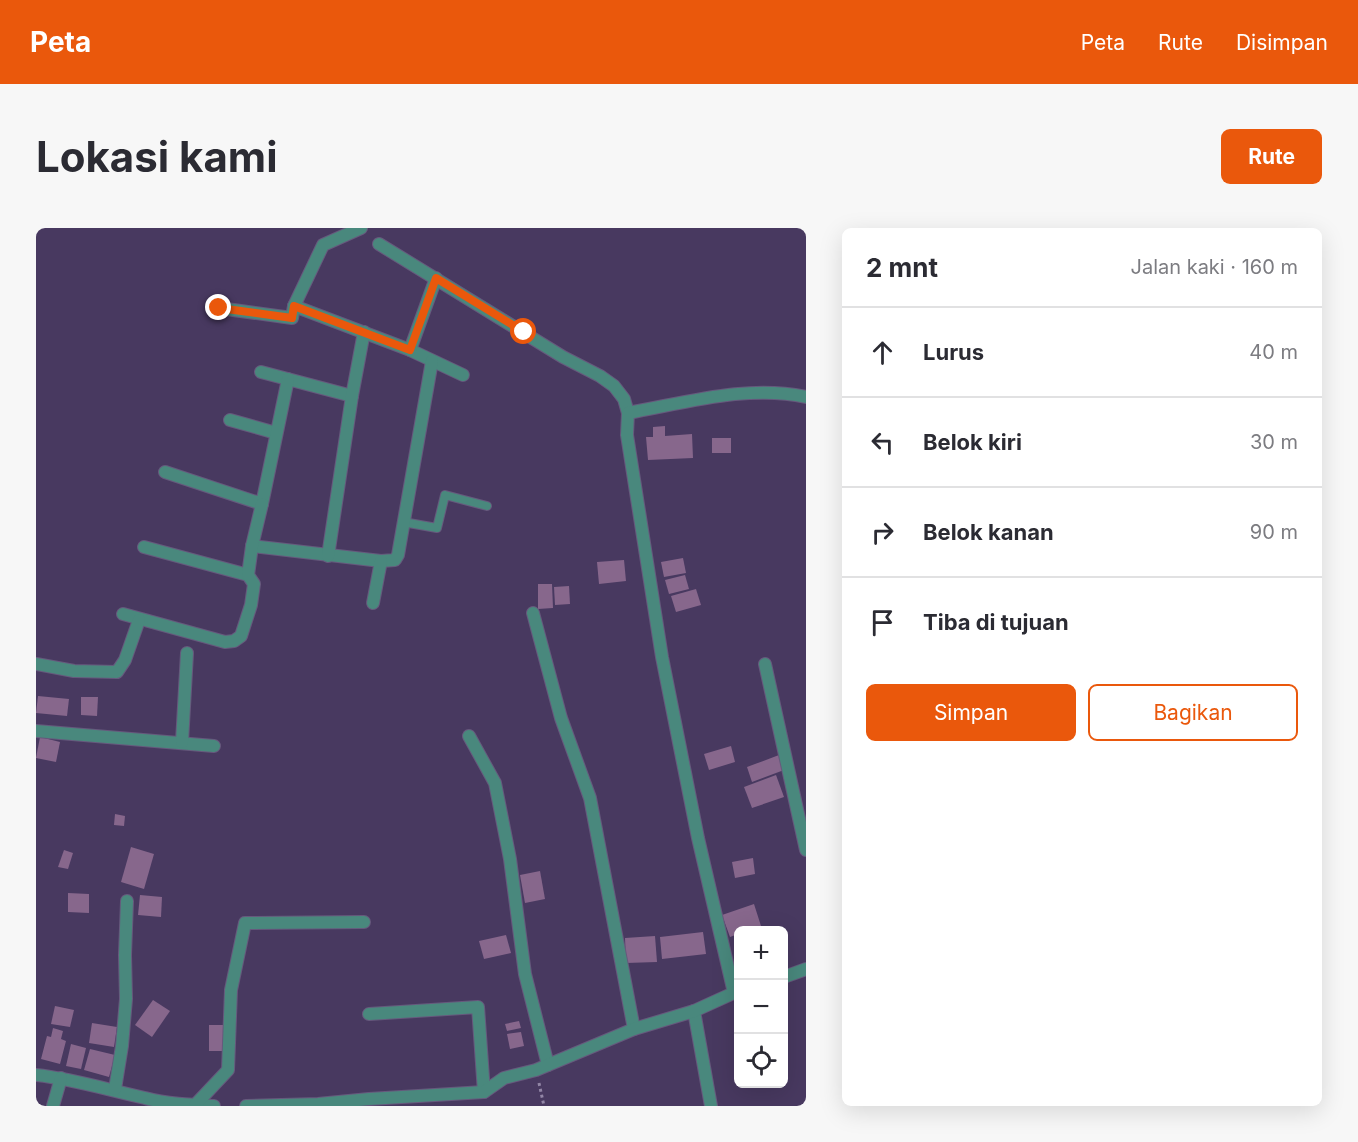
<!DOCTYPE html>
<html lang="id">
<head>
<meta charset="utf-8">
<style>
  body { margin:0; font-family:Inter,sans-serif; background:#f7f7f7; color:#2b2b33 }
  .controls { position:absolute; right:18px; bottom:18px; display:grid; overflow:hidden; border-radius:9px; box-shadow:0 6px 24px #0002 }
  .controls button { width:54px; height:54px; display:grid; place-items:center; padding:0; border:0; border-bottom:2px solid #e1e1e2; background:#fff; color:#2b2b33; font:30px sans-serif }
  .stop { position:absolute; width:18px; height:18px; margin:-14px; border:4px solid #ea580c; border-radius:50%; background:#fff }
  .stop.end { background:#ea580c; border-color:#fff; box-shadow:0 2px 6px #0008 }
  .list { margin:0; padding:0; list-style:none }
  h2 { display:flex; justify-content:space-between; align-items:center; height:78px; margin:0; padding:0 24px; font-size:26px }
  h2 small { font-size:20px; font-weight:400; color:#7c7c81 }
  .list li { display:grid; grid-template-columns:39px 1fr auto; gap:18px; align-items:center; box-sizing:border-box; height:90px; padding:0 24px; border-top:2px solid #e1e1e2 }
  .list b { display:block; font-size:22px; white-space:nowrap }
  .list em { font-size:20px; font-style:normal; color:#7c7c81 }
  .actions { display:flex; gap:12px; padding:18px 24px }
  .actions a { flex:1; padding:14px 0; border:2px solid #ea580c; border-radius:9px; text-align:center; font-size:21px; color:#ea580c }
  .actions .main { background:#ea580c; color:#fff }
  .icon { flex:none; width:33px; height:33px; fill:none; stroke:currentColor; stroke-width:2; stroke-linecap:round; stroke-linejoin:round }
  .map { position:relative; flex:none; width:770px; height:878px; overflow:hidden; border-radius:9px }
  header { display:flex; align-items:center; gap:36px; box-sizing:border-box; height:84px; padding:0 30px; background:#ea580c; color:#fff }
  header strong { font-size:28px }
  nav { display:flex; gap:33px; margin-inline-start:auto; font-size:21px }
  .intro { display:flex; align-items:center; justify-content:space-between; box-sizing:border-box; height:144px; padding:0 36px }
  h1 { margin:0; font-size:42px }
  .button { padding:15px 27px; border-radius:9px; background:#ea580c; color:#fff; font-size:21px; font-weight:700 }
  main { display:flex; gap:36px; padding:0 36px }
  aside { flex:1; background:#fff; border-radius:9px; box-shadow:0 6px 24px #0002 }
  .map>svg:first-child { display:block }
</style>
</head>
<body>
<header>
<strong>Peta</strong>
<nav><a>Peta</a><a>Rute</a><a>Disimpan</a></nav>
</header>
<div class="intro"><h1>Lokasi kami</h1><a class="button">Rute</a></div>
<main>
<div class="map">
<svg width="770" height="878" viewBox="0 0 770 878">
  <rect width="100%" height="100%" fill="#483960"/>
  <g fill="#87678c">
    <path d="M629,198V208L656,206L657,230L612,232L610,209H617V199Z"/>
    <rect x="676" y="210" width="19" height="15"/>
    <path d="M647,330L650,345L628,349L625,334Z"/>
    <path d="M588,332L590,353L563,356L561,334Z"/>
    <path d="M649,347L653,361L633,366L629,352Z"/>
    <path d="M502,356H516L517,380L502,381Z"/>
    <path d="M533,358L534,376L519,377L518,359Z"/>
    <path d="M660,361L665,377L640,384L635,368Z"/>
    <path d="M2,468L33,471L31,488L0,485Z"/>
    <path d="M45,469H62L61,488L45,487Z"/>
    <path d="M4,509L24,514L20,534L0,530Z"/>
    <path d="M695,518L699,534L673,542L668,526Z"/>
    <path d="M743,527L748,542L716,554L711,539Z"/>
    <path d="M740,547L748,569L716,580L708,559Z"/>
    <path d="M79,586L89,588L88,598L78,597Z"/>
    <path d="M95,619L118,626L108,661L85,654Z"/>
    <path d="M28,622L37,625L32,641L22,639Z"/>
    <path d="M717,630L719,646L699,650L696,634Z"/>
    <path d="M504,643L509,671L489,675L484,647Z"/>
    <path d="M32,665L53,666V685L32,684Z"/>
    <path d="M104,667L126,669L125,689L102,687Z"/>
    <path d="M718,676L725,698L713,702H702V706L694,709L686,687Z"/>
    <path d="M667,704L670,726L626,731L624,709Z"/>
    <path d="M470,707L475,725L448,731L443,713Z"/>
    <path d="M619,708L621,734L590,735L589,710Z"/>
    <path d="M117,772L134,783L116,809L99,797Z"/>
    <path d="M19,778L38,782L34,799L15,796Z"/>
    <path d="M483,793L485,800L471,803L469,796Z"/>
    <path d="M56,795L81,799L78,819L53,815Z"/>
    <rect x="173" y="797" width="18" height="26"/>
    <path d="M17,800L27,803L25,811L30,813L24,836L5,831L11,808L15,809Z"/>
    <path d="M485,804L488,818L474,821L471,806Z"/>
    <path d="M35,816L50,820L45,841L30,838Z"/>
    <path d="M54,821L79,827L73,849L48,842Z"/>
  </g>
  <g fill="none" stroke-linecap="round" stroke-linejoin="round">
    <defs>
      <path id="service" d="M367,294L401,300L409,267L451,278"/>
      <g id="minor">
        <path d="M343,16L527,129L564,148L578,158L588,171L592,185"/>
        <path d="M258,78L374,122L427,147"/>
        <path d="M183,80L256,90L258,78L287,17L325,0"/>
        <path d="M374,122L400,50"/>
        <path d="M225,144L316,168"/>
        <path d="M194,192L240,205"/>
        <path d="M129,244L226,276L252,151"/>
        <path d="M216,318L345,333L359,332L362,327L396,133"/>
        <path d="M108,319L212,347"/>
        <path d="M292,328L316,168L328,104"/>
        <path d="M337,375L345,333"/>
        <path d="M497,385L525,490L554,570L598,801"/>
        <path d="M87,386L189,414L198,413L205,408L215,377L218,356L212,347L216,318L226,276"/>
        <path d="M0,436L38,443L81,444L89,432L103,392"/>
        <path d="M729,436L770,622"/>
        <path d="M0,503L178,518"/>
        <path d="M433,508L459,555L474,631L489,746L512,837"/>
        <path d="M146,514L151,425"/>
        <path d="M748,749L770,741"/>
        <path d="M698,765L662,610L626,429L591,207L592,185C649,175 712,156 770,169"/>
        <path d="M658,783L675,878"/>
        <path d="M333,786L442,779L448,864"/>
        <path d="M0,847C38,851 72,862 109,870C131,876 156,877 178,878"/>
        <path d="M79,861L86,818L90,771L89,727L91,673"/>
        <path d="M159,877L192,842L195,762L209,695L328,694"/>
        <path d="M17,878L25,850"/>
        <path d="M210,878L282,876L333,871L448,864L468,850L500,842L598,801L658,783L702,763"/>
      </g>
    </defs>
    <use href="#service" stroke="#66597d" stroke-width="10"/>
    <use href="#minor" stroke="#66597d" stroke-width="14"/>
    <path stroke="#9286a6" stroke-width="3" stroke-dasharray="3 3" stroke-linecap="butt" d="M503,855L508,878"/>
    <use href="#service" stroke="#49887d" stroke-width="8"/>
    <use href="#minor" stroke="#49887d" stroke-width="12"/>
  </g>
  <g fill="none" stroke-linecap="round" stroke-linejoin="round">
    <path stroke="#ea580c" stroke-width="8" d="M183,80L256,90L258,78L374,122L400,50L488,104"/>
  </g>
</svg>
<div class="controls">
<button>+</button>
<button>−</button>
<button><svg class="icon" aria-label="locate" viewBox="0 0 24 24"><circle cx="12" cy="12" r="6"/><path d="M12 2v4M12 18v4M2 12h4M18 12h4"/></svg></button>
</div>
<div class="stop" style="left:488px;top:104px"></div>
<div class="stop end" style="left:183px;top:80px"></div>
</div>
<aside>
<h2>2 mnt<small>Jalan kaki · 160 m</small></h2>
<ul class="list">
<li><svg class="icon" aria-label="ahead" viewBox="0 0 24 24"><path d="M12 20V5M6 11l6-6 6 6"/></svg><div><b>Lurus</b></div><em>40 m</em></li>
<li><svg class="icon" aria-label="left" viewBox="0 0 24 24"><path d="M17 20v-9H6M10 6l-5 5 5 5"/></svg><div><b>Belok kiri</b></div><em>30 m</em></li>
<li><svg class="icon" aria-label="right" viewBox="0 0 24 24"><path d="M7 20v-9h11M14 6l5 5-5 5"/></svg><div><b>Belok kanan</b></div><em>90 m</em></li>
<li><svg class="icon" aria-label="arrive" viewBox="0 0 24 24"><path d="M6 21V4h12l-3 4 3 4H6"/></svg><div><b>Tiba di tujuan</b></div></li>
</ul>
<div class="actions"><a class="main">Simpan</a><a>Bagikan</a></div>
</aside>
</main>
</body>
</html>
